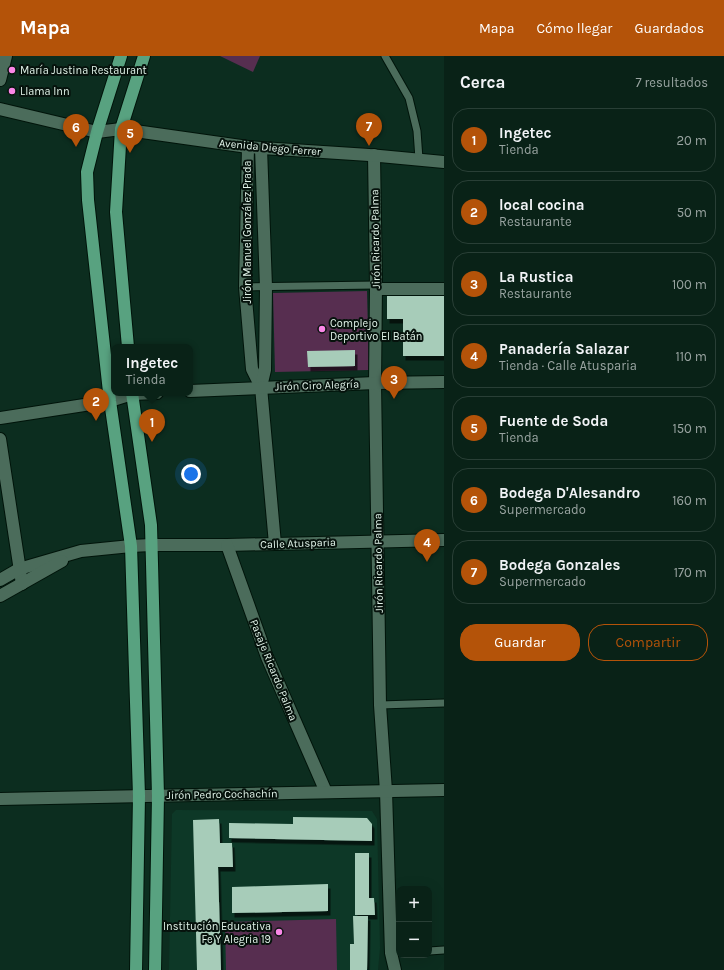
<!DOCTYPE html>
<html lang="es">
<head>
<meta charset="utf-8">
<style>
  body { margin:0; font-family:Karla,sans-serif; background:#122a20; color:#f1f3f6 }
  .controls { position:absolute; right:12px; bottom:12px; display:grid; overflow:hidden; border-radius:8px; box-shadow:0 4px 16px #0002 }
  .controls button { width:36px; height:36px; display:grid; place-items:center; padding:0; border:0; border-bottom:1px solid #293f36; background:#092217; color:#f1f3f6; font:20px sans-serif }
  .you { position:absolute; left:191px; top:418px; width:14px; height:14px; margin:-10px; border:3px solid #fff; border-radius:50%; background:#1a73e8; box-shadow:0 0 0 6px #1a73e833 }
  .badge { display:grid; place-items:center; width:26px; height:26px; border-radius:50%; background:#b45309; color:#fff; font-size:13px; font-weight:700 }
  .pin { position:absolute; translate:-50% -33px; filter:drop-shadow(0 1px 2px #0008) }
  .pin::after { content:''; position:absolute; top:21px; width:14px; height:12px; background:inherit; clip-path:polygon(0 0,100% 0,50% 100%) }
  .popup { position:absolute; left:111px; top:288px; width:82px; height:52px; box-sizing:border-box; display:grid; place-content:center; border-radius:8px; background:#092217; filter:drop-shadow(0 1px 3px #0005); font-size:13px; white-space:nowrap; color:#99a4a1 }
  .popup b { font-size:15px; color:#f1f3f6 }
  .popup::after { content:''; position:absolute; left:50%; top:100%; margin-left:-8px; border:8px solid transparent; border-top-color:#092217 }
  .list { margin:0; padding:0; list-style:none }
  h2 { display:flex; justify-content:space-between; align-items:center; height:52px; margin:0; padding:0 16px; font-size:17px }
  h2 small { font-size:13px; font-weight:400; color:#99a4a1 }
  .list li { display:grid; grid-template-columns:26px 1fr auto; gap:12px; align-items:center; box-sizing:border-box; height:64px; margin:0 8px 8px; padding:0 8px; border:1px solid #293f36; border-radius:16px }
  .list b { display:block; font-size:15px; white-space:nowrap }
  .list p { margin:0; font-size:13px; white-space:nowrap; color:#99a4a1 }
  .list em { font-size:13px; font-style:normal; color:#99a4a1 }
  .actions { display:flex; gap:8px; padding:12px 16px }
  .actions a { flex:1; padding:9px 0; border:1px solid #b45309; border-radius:16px; text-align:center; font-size:14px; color:#b45309 }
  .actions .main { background:#b45309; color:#fff }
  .map { position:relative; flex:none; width:444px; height:914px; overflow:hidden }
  header { display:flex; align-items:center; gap:24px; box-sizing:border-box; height:56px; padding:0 20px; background:#b45309; color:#fff }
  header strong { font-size:19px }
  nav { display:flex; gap:22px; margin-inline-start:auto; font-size:14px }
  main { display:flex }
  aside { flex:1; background:#092217 }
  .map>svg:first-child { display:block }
</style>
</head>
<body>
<header>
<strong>Mapa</strong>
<nav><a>Mapa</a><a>Cómo llegar</a><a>Guardados</a></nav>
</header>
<main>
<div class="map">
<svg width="444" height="914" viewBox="0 0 444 914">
  <defs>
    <filter id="shadow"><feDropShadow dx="2.5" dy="4.5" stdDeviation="0" flood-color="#0009"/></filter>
  </defs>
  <rect width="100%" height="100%" fill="#0c2d1f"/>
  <path fill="#0d3827" d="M176,754L372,755L377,763L380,892L378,914H169L172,758Z"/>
  <g fill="#572e50">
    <path d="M220,0H260L253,16Z"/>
    <path d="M367,235L369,314L275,316L273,237Z"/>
    <path d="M336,863L337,914H226L225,866Z"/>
  </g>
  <g fill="#a7ccb9" filter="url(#shadow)">
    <path d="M438,234H444V300H403V263H387V240H438Z"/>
    <path d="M355,294V310L308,311L307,295Z"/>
    <path d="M293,761L367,762L372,768V785L229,782V767L293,768Z"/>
    <path d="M219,763L220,787H232L233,811H218L221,914H197L193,764Z"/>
    <path d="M355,797H369V842H374L375,859H355Z"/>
    <path d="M328,828V855L232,857V831Z"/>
    <path d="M353,860H368L367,914H350V888H354Z"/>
  </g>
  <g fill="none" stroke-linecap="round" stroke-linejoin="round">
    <defs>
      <g id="lane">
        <path d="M385,0L409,42L417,75L419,103"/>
        <path d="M245,231L376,229"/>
        <path d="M380,649L444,647"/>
        <path d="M429,895L444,894"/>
      </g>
      <g id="street">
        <path d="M0,24L6,0"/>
        <path d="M0,53L97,76"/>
        <path d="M248,91L245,231L252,313L261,331"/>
        <path d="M261,92L266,231L265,314L261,331L275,488"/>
        <path d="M374,99L376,229L375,327L380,649L386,735L391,897L395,914"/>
        <path d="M376,233H444"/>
        <path d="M190,335L375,327L444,326"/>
        <path d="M0,362L110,345L132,338L157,337"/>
        <path d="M0,383L22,528"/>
        <path d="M151,489H227L444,484"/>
        <path d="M227,489L267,601L326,736"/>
        <path d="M0,743L444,734"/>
      </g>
      <g id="secondary">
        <path d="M97,76L121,73L248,91L369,99L444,106"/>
        <path d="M0,524L19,513L81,495L131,490L151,489"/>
        <path d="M0,540L62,505"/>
      </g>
      <g id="primary">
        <path d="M121,0L97,76L87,116L88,144L110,345L131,490L139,740L136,914"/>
        <path d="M128,291L116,156L121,73L144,0"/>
        <path d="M132,337L151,469L158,740L155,914"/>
      </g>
    </defs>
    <use href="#lane" stroke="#00140a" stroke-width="9"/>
    <use href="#street" stroke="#00140a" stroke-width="14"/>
    <use href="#secondary" stroke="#00140a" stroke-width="14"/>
    <use href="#primary" stroke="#00140a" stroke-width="14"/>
    <use href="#lane" stroke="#4b6c5b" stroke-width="7"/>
    <use href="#street" stroke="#4b6c5b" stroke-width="12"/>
    <use href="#secondary" stroke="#4b6c5b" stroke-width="12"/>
    <use href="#primary" stroke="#58a280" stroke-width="12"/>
  </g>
  <g fill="#fa87e7" stroke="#06120c" stroke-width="1.5">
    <circle cx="12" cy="14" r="4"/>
    <circle cx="12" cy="35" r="4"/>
    <circle cx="322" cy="273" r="4"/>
    <circle cx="279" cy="876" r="4"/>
  </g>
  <g text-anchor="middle" stroke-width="4" stroke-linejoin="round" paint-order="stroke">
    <g font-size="11" fill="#e1f3e9" stroke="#06120c" text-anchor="start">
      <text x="20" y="18">María Justina Restaurant</text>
      <text x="20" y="39">Llama Inn</text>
      <text x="330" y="271">Complejo<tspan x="330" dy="13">Deportivo El Batán</tspan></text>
      <text x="271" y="874" text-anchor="end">Institución Educativa<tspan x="271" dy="13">Fe Y Alegria 19</tspan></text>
    </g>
    <g font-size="11" fill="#e1f3e9" stroke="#06120c">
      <text transform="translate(270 91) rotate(5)" y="4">Avenida Diego Ferrer</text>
      <text transform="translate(247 176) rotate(-90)" y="4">Jirón Manuel González Prada</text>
      <text transform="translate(375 183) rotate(-91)" y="4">Jirón Ricardo Palma</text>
      <text transform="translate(317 329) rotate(-2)" y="4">Jirón Ciro Alegría</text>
      <text transform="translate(298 487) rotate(-2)" y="4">Calle Atusparia</text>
      <text transform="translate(378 507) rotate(-91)" y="4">Jirón Ricardo Palma</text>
      <text transform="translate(274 614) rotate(68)" y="4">Pasaje Ricardo Palma</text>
      <text transform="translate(222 738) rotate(-1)" y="4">Jirón Pedro Cochachín</text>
    </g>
  </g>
</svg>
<div class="controls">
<button>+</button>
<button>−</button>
</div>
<div class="you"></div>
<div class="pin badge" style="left:152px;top:386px">1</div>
<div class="popup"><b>Ingetec</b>Tienda</div>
<div class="pin badge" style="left:96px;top:365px">2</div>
<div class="pin badge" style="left:394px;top:343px">3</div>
<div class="pin badge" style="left:427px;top:506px">4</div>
<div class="pin badge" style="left:130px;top:97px">5</div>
<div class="pin badge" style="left:76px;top:91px">6</div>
<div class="pin badge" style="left:369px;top:90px">7</div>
</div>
<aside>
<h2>Cerca<small>7 resultados</small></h2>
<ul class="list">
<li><span class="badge">1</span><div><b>Ingetec</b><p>Tienda</p></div><em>20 m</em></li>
<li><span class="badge">2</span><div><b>local cocina</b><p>Restaurante</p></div><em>50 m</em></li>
<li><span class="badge">3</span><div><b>La Rustica</b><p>Restaurante</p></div><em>100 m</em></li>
<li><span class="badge">4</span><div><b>Panadería Salazar</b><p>Tienda · Calle Atusparia</p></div><em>110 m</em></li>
<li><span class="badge">5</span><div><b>Fuente de Soda</b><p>Tienda</p></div><em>150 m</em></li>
<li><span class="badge">6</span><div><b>Bodega D'Alesandro</b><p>Supermercado</p></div><em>160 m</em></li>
<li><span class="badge">7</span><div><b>Bodega Gonzales</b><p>Supermercado</p></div><em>170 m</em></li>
</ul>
<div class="actions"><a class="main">Guardar</a><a>Compartir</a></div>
</aside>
</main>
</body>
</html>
